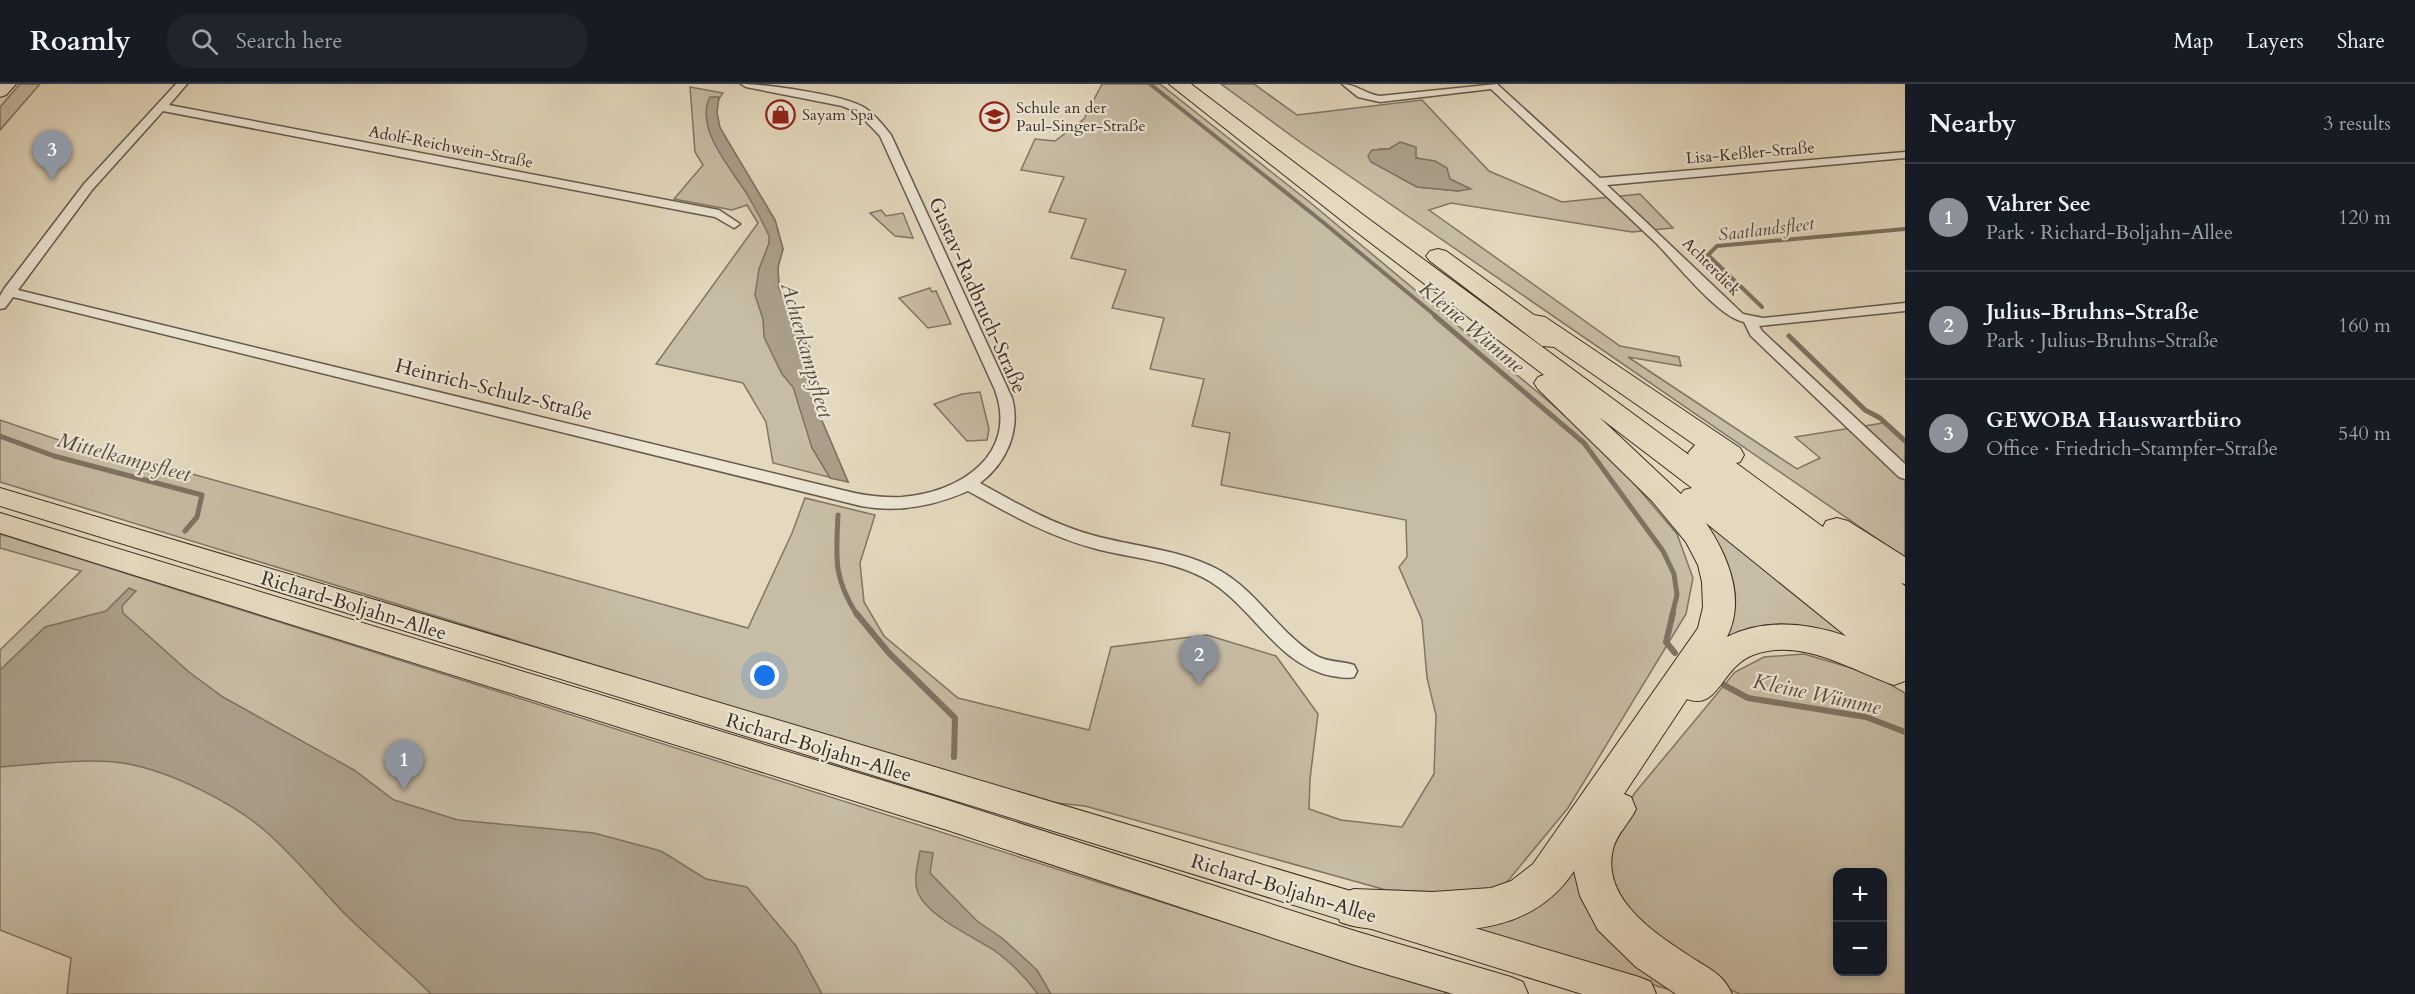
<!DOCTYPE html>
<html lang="en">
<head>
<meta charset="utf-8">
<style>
  body { margin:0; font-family:Cardo,serif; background:#20242c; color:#f1f3f6 }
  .controls { position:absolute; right:18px; bottom:18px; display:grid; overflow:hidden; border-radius:12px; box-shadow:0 3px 9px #0003 }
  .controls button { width:54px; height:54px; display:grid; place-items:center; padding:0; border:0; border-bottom:2px solid #363941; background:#171b24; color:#f1f3f6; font:30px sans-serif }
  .you { position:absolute; left:765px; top:592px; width:21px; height:21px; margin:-15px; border:4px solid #fff; border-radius:50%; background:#1a73e8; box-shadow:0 0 0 9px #1a73e833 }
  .badge { display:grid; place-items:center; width:39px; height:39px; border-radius:50%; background:#8c9099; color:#fff; font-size:20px; font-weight:700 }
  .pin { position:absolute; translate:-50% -50px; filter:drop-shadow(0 2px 3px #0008) }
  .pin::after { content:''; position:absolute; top:32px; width:21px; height:18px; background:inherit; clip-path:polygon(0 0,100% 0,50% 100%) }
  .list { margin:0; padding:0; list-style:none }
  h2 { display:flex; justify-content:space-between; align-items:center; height:78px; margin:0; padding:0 24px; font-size:26px }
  h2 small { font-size:20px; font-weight:400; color:#9ea1a6 }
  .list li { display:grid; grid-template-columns:39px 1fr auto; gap:18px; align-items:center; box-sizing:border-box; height:108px; padding:0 24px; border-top:2px solid #363941 }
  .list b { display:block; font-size:22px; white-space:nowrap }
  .list p { margin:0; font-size:20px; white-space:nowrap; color:#9ea1a6 }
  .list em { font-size:20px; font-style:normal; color:#9ea1a6 }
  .icon { flex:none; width:33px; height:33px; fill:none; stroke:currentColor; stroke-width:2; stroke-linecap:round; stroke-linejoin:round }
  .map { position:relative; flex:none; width:1905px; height:910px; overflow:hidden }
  header { display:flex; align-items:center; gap:36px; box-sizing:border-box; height:84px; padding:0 30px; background:#171b24; border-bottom:2px solid #363941 }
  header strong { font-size:28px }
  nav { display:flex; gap:33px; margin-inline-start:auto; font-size:21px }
  .search { width:420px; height:54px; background:#20242c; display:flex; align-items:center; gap:15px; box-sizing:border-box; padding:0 21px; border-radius:24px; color:#9ea1a6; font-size:22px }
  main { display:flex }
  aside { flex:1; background:#171b24 }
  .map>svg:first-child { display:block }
</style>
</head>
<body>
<header>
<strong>Roamly</strong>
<div class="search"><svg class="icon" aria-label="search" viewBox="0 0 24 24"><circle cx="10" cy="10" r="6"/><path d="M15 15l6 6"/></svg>Search here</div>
<nav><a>Map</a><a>Layers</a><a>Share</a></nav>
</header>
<main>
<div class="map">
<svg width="1905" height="910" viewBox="0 0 1905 910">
  <rect width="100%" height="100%" fill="#e4d9bf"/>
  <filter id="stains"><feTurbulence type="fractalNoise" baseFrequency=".00333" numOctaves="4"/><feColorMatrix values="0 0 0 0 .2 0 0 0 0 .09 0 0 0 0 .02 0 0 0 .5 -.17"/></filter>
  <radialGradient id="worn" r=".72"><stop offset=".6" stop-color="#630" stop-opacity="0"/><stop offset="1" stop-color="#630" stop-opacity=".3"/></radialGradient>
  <g fill="#c7bca5" stroke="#817565" stroke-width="1.5" fill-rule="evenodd">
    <path d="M20,0H40L0,46V23Z"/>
    <path d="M1102,0H1160L1312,120L1553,321L1615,377L1677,450L1693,494L1686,530L1568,724L1497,810L1386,806L1085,722L1037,717L0,398V336L88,366L185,388L748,544L792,449L805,414L875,431L860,479L864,518L884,552L958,614L1089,646L1111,563L1207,551L1276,572L1318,630L1310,695L1309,725L1341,736L1402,743L1434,690L1436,631L1427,594L1422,536L1399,483L1407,473L1406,436L1221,401L1230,349L1192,342L1204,295L1150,285L1164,234L1112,224L1126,186L1071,174L1086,135L1049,128L1064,93L1021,86L1035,55L1055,57L1084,35Z"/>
    <path d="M1221,0H1254L1297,31L1422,16L1489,87L1562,118L1640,110L1673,144L1632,148L1451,119L1429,126L1620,262L1679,273L1681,282L1628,273L1797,385L1820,374L1795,353L1883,339L1905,359V474L1300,58ZM1393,62L1424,77H1435L1450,95L1459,100L1458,107L1417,103L1372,78L1379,65H1389Z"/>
    <path d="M690,3L723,9C714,19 716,33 720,44L775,136L783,165L778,183L779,204L785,218L796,231L810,265L816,290L811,311L848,398L773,379L766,338L743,299L656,280L758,139L747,121L732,126L674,115L703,81L695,68Z"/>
    <path d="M881,126L886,132L903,129L913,154L895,152L870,129Z"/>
    <path d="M930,204L932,208L936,207L951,240L928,244L899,214Z"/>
    <path d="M980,308L989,345L987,356L967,357L934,320L962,310Z"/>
    <path d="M1673,407L1885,572L1848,562L1711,566L1727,511Z"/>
    <path d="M0,450L90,478L1451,910H67L71,874L0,846V566L81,487L0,464Z"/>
    <path d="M1804,570L1872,590L1905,609V910H1740L1677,882L1636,856L1601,773L1634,710L1735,588L1764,573ZM1838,788H1882V888H1838Z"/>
    <path d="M1578,768L1684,910L1442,838Z"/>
  </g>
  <g fill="#ab9f8b" stroke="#7e7262" stroke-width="1.5">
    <path d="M710,13H719L717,28L720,44L775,136L783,165L778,183L779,204L785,218L796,231L810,265L816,290L811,311L848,398L830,394L812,364L793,303L782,290L764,253L763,235L755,211L759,185L769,159V152C763,138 755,124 747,110C732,86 694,44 710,13Z"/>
    <path d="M1400,58L1416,63V74L1435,77L1447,84L1450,95L1471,105L1458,107L1417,103L1371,78L1368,72L1372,66L1389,65Z"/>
    <path d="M129,504L136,507L122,522L123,529L189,588L223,613L354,686L394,716L458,736L594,749L661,767L706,795L747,803L796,862L822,910H431C403,882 372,857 344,829C320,804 298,777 272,753C237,720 171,687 123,679C86,674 38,680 0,683V586L45,543L106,527Z"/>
    <path d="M920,767L933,769L930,789L977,837L1002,854L1037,886L1051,910H1038C1025,893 1010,877 992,865C970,851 929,833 918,809C913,796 918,780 920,767Z"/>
  </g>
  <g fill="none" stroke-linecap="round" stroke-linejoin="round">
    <g stroke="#7e7262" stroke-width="4">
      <path d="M1150,0L1324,139L1437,233"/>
      <path d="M1762,223L1708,171L1717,162L1905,145"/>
    </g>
    <g stroke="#7e7262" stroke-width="5">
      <path d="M1435,232L1584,359L1663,467L1674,490L1677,511L1672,531"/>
      <path d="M1789,252L1865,326L1880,334L1905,357"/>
      <path d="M0,352L54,372L202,411L197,433L185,447"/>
      <path d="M838,431C836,474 833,493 857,531"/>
    </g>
    <g stroke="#7e7262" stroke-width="6">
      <path d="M856,529L889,569L955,634L954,673"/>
      <path d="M1673,529L1666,558L1675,569"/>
      <path d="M1724,601L1748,614L1866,633L1905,648"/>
    </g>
    <defs>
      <g id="street">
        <path d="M176,0H187L169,21L719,126L740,140L734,144L715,133L163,27L92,106L18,206L842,406C861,411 881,414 902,413C959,409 1019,371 995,306L880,52L857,28L842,22L746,3L741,0C765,0 846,11 865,24C874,30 884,42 891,51L1012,314C1021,346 1006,380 980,399C1016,419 1052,440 1092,451C1134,463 1180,465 1219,486C1257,507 1278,548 1315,571C1326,578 1342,577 1354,581L1357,587L1354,593C1347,595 1340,593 1332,592C1278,581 1255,526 1211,498C1176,476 1132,475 1093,464C1048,452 1008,429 968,407C934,422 898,429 861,422L13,213L5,224L0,225V212L4,205L84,100Z"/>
        <path d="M1342,0C1356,0 1365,10 1380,12L1497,0L1600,94L1905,68V74L1607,101L1743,230L1763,234L1905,219V227L1759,242L1762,247L1905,380V395L1899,393L1751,252L1744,238C1718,233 1676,179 1656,159C1602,107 1546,57 1491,5L1380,18L1358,13Z"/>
      </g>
      <path id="secondary" d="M0,0H16L6,11L0,13Z"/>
      <g id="primary">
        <path d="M0,404L1639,893L1651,898L1656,910H1582L0,422Z"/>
        <path d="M0,429L947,716L1355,847L1511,893L1523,898L1528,910H1453L1355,881L947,746L0,449Z"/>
      </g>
      <path id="highway" d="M1169,0H1191L1366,133L1689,371L1688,369L1695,361L1554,263L1542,262L1430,177L1426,172L1430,167L1438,165L1446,167L1534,231L1545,233L1740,364L1744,371L1740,378L1736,379L1823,443L1826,437L1837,434L1848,437L1905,473V500L1901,499L1905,502V597L1894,601C1850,586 1802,553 1753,571C1721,583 1719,627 1687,615L1624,710L1631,713L1636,725C1630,738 1616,751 1613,765C1601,814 1653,848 1688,871C1707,884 1723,889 1732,910H1676L1636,883L1598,846L1580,812L1574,787C1534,847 1469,849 1404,846C1382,845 1360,846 1340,838L1335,824L1340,810L1354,805L1432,808L1491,804L1511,797L1533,780L1698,544L1703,523L1702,498L1698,481L1686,458L1652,417L1538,305L1534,299L1538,293L1544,291L1350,143ZM1599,333L1692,404L1684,406L1681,410ZM1706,439L1846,552C1808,539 1764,534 1727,553C1746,515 1728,472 1706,439Z"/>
    </defs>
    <use href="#street" stroke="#65594c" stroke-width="3"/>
    <use href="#secondary" stroke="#3b2e25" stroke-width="2"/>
    <use href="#primary" stroke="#3b2e25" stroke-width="2"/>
    <use href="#highway" stroke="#3b2e25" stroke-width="2"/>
    <use href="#street" fill="#ede6d5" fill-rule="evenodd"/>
    <use href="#secondary" fill="#ede6d5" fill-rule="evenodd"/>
    <use href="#primary" fill="#e4d9bf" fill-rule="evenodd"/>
    <use href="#highway" fill="#e4d9bf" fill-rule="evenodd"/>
  </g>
  <defs>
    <symbol id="shop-ring" viewBox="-11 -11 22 22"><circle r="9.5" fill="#ede6d5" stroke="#8f2418" stroke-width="1.5"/><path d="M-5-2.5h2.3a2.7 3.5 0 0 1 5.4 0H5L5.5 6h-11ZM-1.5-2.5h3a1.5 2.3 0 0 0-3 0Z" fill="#8f2418"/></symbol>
    <symbol id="school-ring" viewBox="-11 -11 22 22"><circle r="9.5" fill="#ede6d5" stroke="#8f2418" stroke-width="1.5"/><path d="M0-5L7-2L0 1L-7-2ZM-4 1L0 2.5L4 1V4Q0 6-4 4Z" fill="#8f2418"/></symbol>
  </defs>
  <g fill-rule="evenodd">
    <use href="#shop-ring" x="764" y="14" width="33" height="33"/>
    <use href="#school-ring" x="978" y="16" width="33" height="33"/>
  </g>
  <g text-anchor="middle" stroke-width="4.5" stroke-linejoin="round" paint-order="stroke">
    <g font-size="16" fill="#3b2e25" stroke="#ede6d5" text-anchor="start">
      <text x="1016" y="29">Schule an der<tspan x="1016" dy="18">Paul-Singer-Straße</tspan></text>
      <text x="802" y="36">Sayam Spa</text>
    </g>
    <g font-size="16" fill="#3b2e25" stroke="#ede6d5">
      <text transform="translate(451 62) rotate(11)" y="6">Adolf-Reichwein-Straße</text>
      <text transform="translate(1750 68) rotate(-5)" y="6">Lisa-Keßler-Straße</text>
      <text transform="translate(1712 182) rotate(45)" y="6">Achterdiek</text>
    </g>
    <g font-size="18" font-style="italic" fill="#574a3e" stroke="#ede6d5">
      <text transform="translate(1766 145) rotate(-7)" y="6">Saatlandsfleet</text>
    </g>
    <g font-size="20" fill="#3b2e25" stroke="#ede6d5">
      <text transform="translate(978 211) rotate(66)" y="7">Gustav-Radbruch-Straße</text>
      <text transform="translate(494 305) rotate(14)" y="7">Heinrich-Schulz-Straße</text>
      <text transform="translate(354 521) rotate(17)" y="7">Richard-Boljahn-Allee</text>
      <text transform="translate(819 663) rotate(17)" y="7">Richard-Boljahn-Allee</text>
      <text transform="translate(1284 804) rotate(17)" y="7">Richard-Boljahn-Allee</text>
    </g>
    <g font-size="21" font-style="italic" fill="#574a3e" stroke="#ede6d5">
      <text transform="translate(1472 243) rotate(40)" y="7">Kleine Wümme</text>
      <text transform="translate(807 266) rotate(74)" y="7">Achterkampsfleet</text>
      <text transform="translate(124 373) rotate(15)" y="7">Mittelkampsfleet</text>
      <text transform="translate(1817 610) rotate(12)" y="7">Kleine Wümme</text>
    </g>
  </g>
  <rect width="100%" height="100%" filter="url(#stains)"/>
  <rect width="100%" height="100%" fill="url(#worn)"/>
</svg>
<div class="controls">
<button>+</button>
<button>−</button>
</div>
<div class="you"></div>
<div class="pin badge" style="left:404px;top:706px">1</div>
<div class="pin badge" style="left:1199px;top:601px">2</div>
<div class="pin badge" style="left:52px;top:96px">3</div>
</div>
<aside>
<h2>Nearby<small>3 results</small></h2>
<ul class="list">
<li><span class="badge">1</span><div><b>Vahrer See</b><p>Park · Richard-Boljahn-Allee</p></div><em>120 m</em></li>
<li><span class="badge">2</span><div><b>Julius-Bruhns-Straße</b><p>Park · Julius-Bruhns-Straße</p></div><em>160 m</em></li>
<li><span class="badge">3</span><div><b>GEWOBA Hauswartbüro</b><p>Office · Friedrich-Stampfer-Straße</p></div><em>540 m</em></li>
</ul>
</aside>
</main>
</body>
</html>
